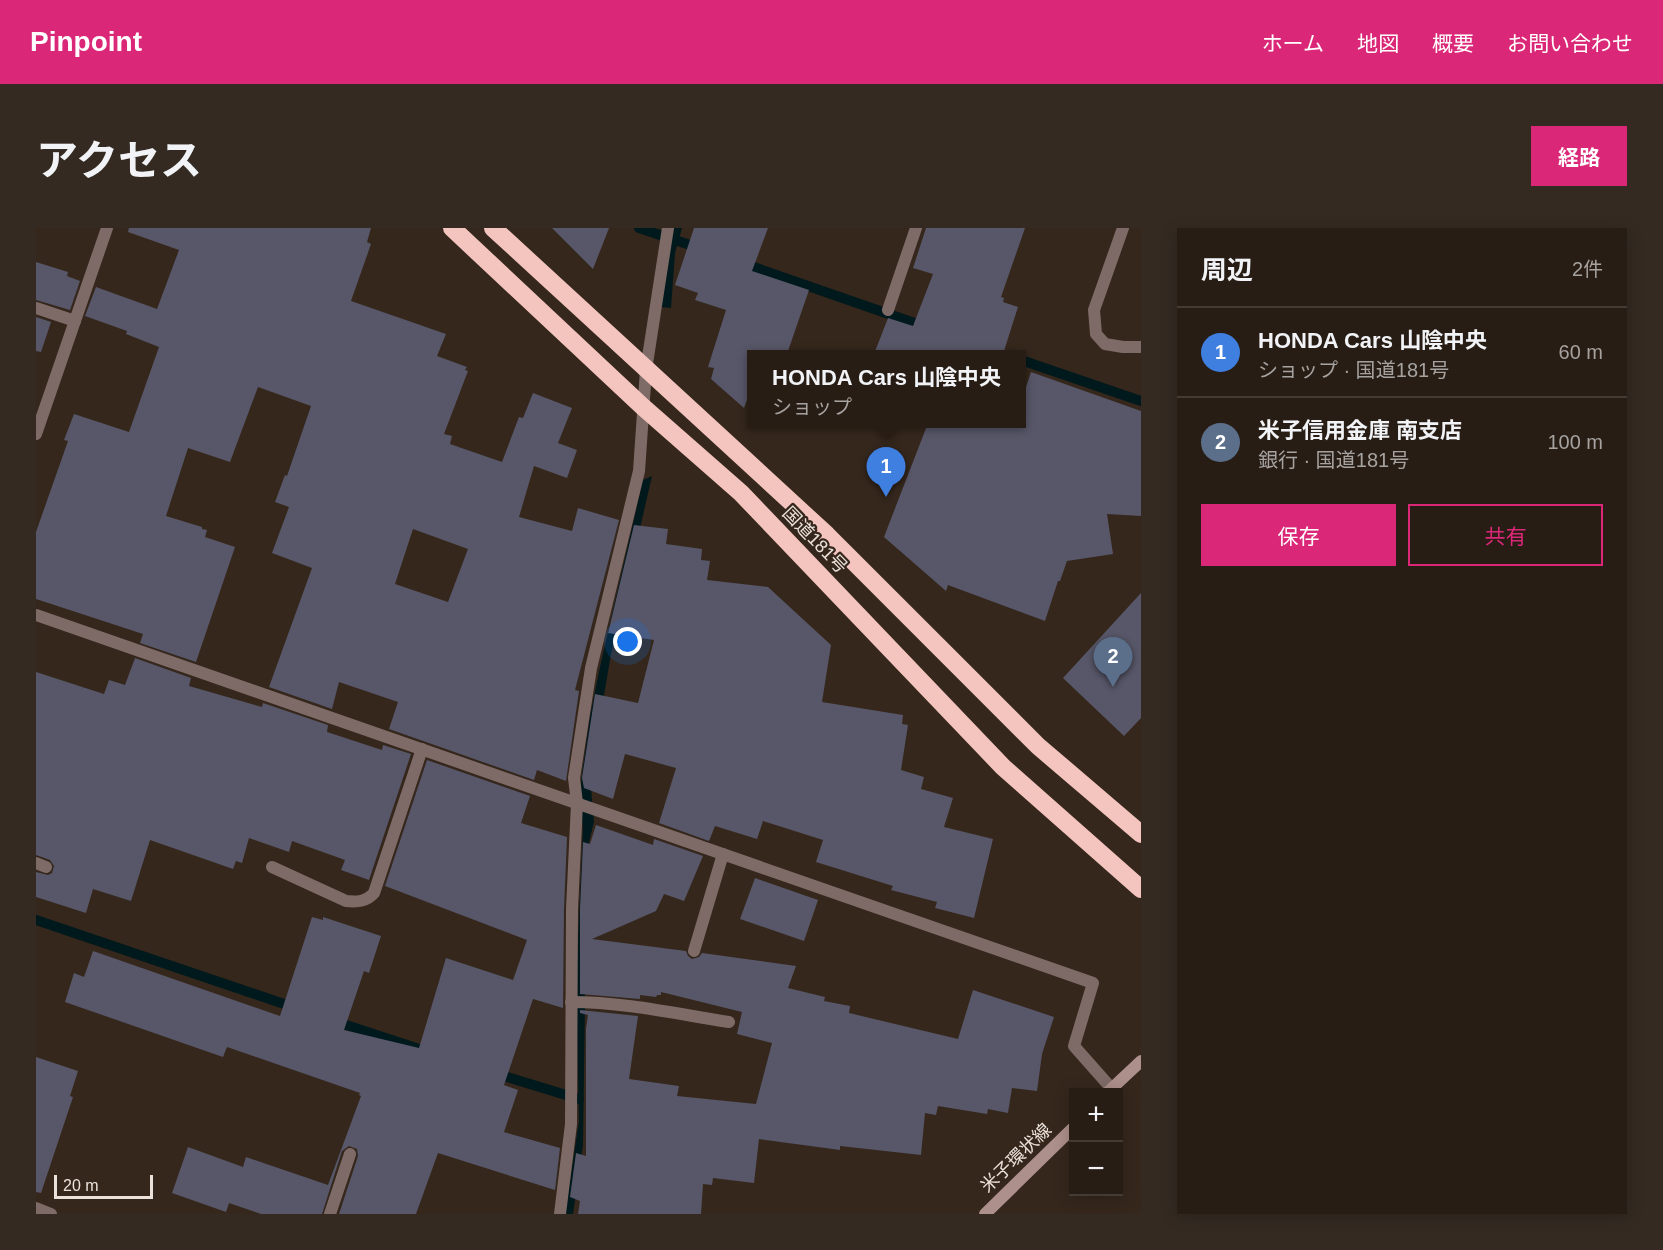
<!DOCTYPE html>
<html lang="ja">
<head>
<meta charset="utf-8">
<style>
  body { margin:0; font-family:Helvetica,"Noto Sans JP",sans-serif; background:#342a22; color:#f1f3f6 }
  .controls { position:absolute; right:18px; bottom:18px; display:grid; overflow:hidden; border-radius:0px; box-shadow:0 3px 15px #0003 }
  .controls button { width:54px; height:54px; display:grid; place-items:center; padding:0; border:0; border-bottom:2px solid #443b34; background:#281d15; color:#f1f3f6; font:30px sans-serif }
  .scale { position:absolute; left:18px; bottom:15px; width:99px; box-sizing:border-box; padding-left:6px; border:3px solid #ebe2db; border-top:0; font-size:16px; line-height:21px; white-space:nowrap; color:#ebe2db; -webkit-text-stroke:4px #35271c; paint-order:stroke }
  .you { position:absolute; left:592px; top:414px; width:21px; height:21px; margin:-15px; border:4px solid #fff; border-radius:50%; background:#1a73e8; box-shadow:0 0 0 9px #1a73e833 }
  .badge { display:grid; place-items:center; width:39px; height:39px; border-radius:50%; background:#db2777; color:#fff; font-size:20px; font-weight:700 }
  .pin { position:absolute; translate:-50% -50px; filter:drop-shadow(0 2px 3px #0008) }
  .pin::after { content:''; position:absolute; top:32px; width:21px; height:18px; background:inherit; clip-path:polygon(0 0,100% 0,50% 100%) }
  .popup { position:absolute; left:711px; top:122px; width:279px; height:78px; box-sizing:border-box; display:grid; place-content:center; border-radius:0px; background:#281d15; filter:drop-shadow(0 2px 4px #0005); font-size:20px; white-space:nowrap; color:#a5a2a0 }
  .popup b { font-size:22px; color:#f1f3f6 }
  .popup::after { content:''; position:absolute; left:50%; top:100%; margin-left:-12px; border:12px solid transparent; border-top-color:#281d15 }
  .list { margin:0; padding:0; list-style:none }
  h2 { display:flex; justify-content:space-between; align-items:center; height:78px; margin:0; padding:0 24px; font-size:26px }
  h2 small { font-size:20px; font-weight:400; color:#a5a2a0 }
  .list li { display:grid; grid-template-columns:39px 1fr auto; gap:18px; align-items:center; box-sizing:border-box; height:90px; padding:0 24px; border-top:2px solid #443b34 }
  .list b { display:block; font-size:22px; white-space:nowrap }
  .list p { margin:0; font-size:20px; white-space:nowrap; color:#a5a2a0 }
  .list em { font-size:20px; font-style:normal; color:#a5a2a0 }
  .actions { display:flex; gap:12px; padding:18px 24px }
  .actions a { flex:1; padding:14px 0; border:2px solid #db2777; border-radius:0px; text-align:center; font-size:21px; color:#db2777 }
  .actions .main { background:#db2777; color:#fff }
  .map { position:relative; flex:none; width:1105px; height:986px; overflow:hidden; border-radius:0px }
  header { display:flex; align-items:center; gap:36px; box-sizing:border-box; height:84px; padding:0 30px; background:#db2777; color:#fff }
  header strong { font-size:28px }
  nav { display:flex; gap:33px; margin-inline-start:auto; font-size:21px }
  .intro { display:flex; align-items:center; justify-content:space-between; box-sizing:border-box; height:144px; padding:0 36px }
  h1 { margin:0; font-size:42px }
  .button { padding:15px 27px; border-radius:0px; background:#db2777; color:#fff; font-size:21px; font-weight:700 }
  main { display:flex; gap:36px; padding:0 36px }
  aside { flex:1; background:#281d15; border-radius:0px; box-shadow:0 3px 15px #0003 }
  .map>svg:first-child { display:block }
</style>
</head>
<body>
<header>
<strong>Pinpoint</strong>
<nav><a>ホーム</a><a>地図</a><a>概要</a><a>お問い合わせ</a></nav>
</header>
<div class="intro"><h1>アクセス</h1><a class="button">経路</a></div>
<main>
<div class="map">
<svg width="1105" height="986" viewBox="0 0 1105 986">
  <rect width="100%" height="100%" fill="#35271c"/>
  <g fill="#00191c">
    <path d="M636,0H646L639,25L635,80L625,79Z"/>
    <path d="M616,248L575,426L554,549L558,594L553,614L550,707L547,917L537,986H529L543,893L540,757L547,601L544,562L554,488L564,439L607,252Z"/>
  </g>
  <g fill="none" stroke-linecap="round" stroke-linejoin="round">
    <g stroke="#00191c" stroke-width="10">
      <path d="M603,0L666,21"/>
      <path d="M706,35L890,99"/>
      <path d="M985,132L1105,173"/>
      <path d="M0,692L260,780"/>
      <path d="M298,793L383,821"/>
      <path d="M458,845L543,871"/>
    </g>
  </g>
  <g fill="#575769" fill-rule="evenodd">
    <path d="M93,0H335L331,14L335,16L315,73L410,106L401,128L431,139L429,142L432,143L408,206L416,208L414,216L466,234L483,189L487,190L497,165L536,180L522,215L541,222L531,250L498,238L483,289L536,303L542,280L583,292L539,462L543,463L530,553L501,542L498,552L353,501L362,474L303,454L296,481L233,459L276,340L236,325L253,279L239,274L249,247L251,248L275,178L222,159L194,234L152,220L130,288L166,299V301L171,302L169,309L199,319L160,434L104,415L107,406L0,371V304L32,213L28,212L38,186L93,204L123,119L90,106L91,103L49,88L60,59L121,81L143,22L92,4ZM377,301L432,321L412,374L359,356Z"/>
    <path d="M516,0H573L557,41Z"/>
    <path d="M658,0H732L716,43L773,62L751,126H715V161L708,180L675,151L678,140L672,139L690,82L659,72L662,65L639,57Z"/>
    <path d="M890,0H989L965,69L968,70L967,74L982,79L967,126H838L852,90L877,98L897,46L877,40Z"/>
    <path d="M0,34L32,44L31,48L44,53L34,82L0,72Z"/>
    <path d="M0,89L15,94L5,124L0,123Z"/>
    <path d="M995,144L1105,183V288L1071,286L1077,326L1031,333L1024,353H1022L1009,393L912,357L910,363L848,309L892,195H985V174Z"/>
    <path d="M598,297L632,301L630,316L666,321L665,332L674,333L671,352L732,359L795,417L786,474L867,487L866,496L872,497L865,542L888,549L885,561L917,570L908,599L957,611L938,690L899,680L901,674L855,662L857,658L780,634L787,612L727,593L721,611L679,598L673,613L623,595L640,540L589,526L577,571L548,560L546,550L559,466L602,475L618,412L572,405Z"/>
    <path d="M1105,365V490L1088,508L1027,450Z"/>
    <path d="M99,430L155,450L153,458L226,479L227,475L292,497L291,504L346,522L347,517L375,526L333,652L305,642L309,632L256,613L253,624L213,610L206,635L200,633L197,641L114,612L95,673L57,661L50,685L0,669V644L12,647L16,645L18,638L14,632L0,627V444L68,466L73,452L89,457Z"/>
    <path d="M391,532L494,568L485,595L531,609L528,681L527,780L497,771L468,857L482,862L468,904L524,920L519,962L402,925L380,986H303L322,928L321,921L313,918L306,923L286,986H225L193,975L190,984L136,965L152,919L207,939L210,929L292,957L325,868L323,867L324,865L191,819L187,829L29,774L38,745L48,749L57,723L244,788L276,689L287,692V689L345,708L333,745L328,743L308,802L383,820L410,730L477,752L491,712L349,658Z"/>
    <path d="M560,597L617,617L618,611L667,628L648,673L628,666L620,683L556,711L650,723L652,728L656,731L663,729L666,725L760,738L752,760L789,769L788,773L814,778L813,785L922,811L937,762L1018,789L1006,826L1001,863L976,860L972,885L952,881L951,886L902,878L900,887L889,885L885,927L804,918V922L723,911L718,955L677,950L676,957L667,956L665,986H542L544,973L534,969L540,925L550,928V801L552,787L544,785V782L602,788L593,851L643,858L641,868L720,876L736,815L701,806L706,784L625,764V767H621L620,769L604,767V771L544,766V681L547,614L554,616Z"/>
    <path d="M719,650L782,672L768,713L704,691Z"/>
    <path d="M0,829L42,843L34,868L37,869L5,965L0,964Z"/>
  </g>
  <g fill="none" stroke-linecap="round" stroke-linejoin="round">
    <g stroke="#7e6b68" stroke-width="12">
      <path d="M0,635L10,639"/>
      <path d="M236,639L310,673C321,674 330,674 338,665L386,521"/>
      <path d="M658,723L687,626"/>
      <path d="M535,774C588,774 641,786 693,794"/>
      <path d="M294,986L314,926"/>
    </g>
    <g stroke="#7e6b68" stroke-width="12">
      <path d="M1087,0L1058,82L1060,106L1069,116L1087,119H1105"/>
      <path d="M0,80L39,93"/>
      <path d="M852,82L880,0"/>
      <path d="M0,206L71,0"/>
      <path d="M0,387L1057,755L1038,818L1076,861"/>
      <path d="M0,980L15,986"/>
      <path d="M524,986L535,896L536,681L541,575L538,550L555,440L603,243L610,142L632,0"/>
    </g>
    <g stroke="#ad8f8b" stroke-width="12">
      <path d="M1072,864L1105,833"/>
      <path d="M949,986L1038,899"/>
    </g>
    <g stroke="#f4c4be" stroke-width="18">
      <path d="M416,0L607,179L705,265L967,539L1105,661"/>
      <path d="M457,0L791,307L1002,518L1105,606"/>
    </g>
  </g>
  <g text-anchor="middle" stroke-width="4.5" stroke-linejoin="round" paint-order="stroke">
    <g font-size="18" fill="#ebe2db" stroke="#35271c">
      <text transform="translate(779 312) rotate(46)" y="6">国道181号</text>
      <text transform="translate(980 930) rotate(-44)" y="6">米子環状線</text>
    </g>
  </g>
</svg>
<div class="controls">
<button>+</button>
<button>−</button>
</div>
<div class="scale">20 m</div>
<div class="you"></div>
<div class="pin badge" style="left:850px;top:269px;background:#3f7fe0">1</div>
<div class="popup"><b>HONDA Cars 山陰中央</b>ショップ</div>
<div class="pin badge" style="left:1077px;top:459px;background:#5c6f8a">2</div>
</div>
<aside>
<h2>周辺<small>2件</small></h2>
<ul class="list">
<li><span class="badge" style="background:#3f7fe0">1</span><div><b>HONDA Cars 山陰中央</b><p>ショップ · 国道181号</p></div><em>60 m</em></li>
<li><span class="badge" style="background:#5c6f8a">2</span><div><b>米子信用金庫 南支店</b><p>銀行 · 国道181号</p></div><em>100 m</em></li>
</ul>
<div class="actions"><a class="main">保存</a><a>共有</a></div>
</aside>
</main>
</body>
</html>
